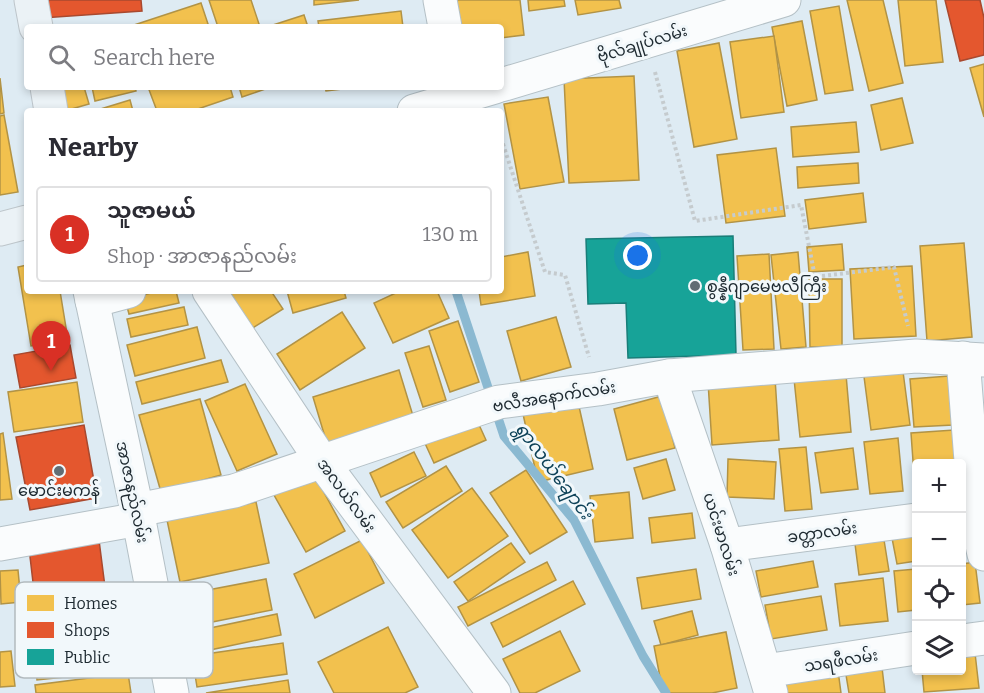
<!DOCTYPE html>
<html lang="en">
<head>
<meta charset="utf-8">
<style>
  body { margin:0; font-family:Bitter,"Noto Sans Myanmar",serif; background:#f7f7f7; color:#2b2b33 }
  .controls { position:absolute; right:18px; bottom:18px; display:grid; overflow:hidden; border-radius:6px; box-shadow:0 3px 9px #0003 }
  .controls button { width:54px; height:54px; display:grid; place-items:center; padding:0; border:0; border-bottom:2px solid #e1e1e2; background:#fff; color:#2b2b33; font:30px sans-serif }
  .you { position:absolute; left:638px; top:256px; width:21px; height:21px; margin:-15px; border:4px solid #fff; border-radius:50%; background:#1a73e8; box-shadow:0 0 0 9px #1a73e833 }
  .badge { display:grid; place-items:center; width:39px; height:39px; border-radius:50%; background:#d93025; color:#fff; font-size:20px; font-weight:700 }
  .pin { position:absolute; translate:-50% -50px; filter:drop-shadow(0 2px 3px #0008) }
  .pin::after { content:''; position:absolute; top:32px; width:21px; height:18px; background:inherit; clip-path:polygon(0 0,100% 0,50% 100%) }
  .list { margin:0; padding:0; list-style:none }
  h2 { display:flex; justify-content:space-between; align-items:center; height:78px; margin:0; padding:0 24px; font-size:26px }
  h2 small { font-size:20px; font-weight:400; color:#7c7c81 }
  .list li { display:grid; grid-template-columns:39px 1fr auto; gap:18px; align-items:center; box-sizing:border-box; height:96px; margin:0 12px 12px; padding:0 12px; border:2px solid #e1e1e2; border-radius:6px }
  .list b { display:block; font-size:22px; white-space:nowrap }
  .list p { margin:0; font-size:20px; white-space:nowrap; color:#7c7c81 }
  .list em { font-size:20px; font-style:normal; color:#7c7c81 }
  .icon { flex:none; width:33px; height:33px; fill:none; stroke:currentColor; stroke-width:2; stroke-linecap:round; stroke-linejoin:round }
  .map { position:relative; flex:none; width:984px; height:693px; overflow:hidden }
  .search { position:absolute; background:#fff; box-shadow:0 3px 9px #0003; left:24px; top:24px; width:480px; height:66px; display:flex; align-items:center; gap:15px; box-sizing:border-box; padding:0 21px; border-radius:6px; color:#7c7c81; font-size:22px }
  .panel { position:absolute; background:#fff; box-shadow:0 3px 9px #0003; left:24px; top:108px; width:480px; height:186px; border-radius:6px }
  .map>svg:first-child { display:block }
</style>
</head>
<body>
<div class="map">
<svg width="984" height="693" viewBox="0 0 984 693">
  <rect width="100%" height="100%" fill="#deebf3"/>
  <g fill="#f2c14e" stroke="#b29345" stroke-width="1.5">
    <path d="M209,0H251L260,27H218Z"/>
    <path d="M314,0H359L314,5Z"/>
    <path d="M456,0H520L524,35L501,38V27H459Z"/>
    <path d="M528,0H564L565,6L529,11Z"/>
    <path d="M575,0H619L621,8L578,15Z"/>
    <path d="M847,0H883L903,83L869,91Z"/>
    <path d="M898,0H936L943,62L905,66Z"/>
    <path d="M201,3L209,27H128Z"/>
    <path d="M839,6L853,90L825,94L810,11Z"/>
    <path d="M401,11L403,27H319L318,21Z"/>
    <path d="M304,15L308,27H274L273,25Z"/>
    <path d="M802,21L817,100L787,106L772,27Z"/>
    <path d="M774,36L784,112L741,118L730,42Z"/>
    <path d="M719,43L737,139L694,147L677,51Z"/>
    <path d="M984,64V117L970,68Z"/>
    <path d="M634,76L639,180L569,183L564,79Z"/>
    <path d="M0,78L4,113L0,114Z"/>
    <path d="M61,87H84L89,104L68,110Z"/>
    <path d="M92,87H135L136,91L95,101Z"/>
    <path d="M148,87H230L233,97L192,111H157Z"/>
    <path d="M239,87H271L242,97Z"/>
    <path d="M325,87H360L326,91Z"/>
    <path d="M548,97L564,182L520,189L504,104Z"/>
    <path d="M902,98L913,143L881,150L871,105Z"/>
    <path d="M130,100L133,111H94Z"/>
    <path d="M4,115L18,192L0,195V116Z"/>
    <path d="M856,122L859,152L793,157L791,127Z"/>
    <path d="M776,148L785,216L726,223L717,155Z"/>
    <path d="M858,163L859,183L798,188L797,167Z"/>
    <path d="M863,193L866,222L809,229L805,200Z"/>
    <path d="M964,243L972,337L927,341L920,246Z"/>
    <path d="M842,244L844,270L809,272L807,247Z"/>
    <path d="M528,252L535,296L481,305L479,291H501V257Z"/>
    <path d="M798,252L806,347L781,349L771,255Z"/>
    <path d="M769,254L774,349L743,350L737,256Z"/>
    <path d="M27,265V291H60L68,340L31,346L18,267Z"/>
    <path d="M912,266L916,336L854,339L850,269Z"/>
    <path d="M809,279H842V346L810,347Z"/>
    <path d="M160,291H176L179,303L129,314L125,299Z"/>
    <path d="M221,291H271L283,309L248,331Z"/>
    <path d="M287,291H344L346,298L293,313Z"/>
    <path d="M400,291H437L449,318L393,343L374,303Z"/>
    <path d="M184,307L188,325L131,337L127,319Z"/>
    <path d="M342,312L365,348L300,390L277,354Z"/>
    <path d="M556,317L571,367L521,381L507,331Z"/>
    <path d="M458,321L479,382L450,392L429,331Z"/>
    <path d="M197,327L205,358L135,376L127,345Z"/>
    <path d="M429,346L446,400L423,407L405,353Z"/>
    <path d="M221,360L228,382L142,404L136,382Z"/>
    <path d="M845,363L851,432L800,437L793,369Z"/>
    <path d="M902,364L910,425L871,430L863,369Z"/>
    <path d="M399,370L414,419L328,447L313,397Z"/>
    <path d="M949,376L953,425L914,427L910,379Z"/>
    <path d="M775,378L779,440L712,445L708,382Z"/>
    <path d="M77,382L83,422L14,432L8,392Z"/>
    <path d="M245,384L277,454L237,471L205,401Z"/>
    <path d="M662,396L675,448L627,460L614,409Z"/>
    <path d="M200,399L221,475L161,492L139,415Z"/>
    <path d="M578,402L593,469L538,482L523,414Z"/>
    <path d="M475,416L486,440L434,463L423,439Z"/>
    <path d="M954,430L957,464H916L915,489L911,433Z"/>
    <path d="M3,433L12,499L0,500V434Z"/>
    <path d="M898,438L903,491L870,494L864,442Z"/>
    <path d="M806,447L812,509L785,511L779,449Z"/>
    <path d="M853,448L858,489L821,493L815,453Z"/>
    <path d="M414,452L426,476L381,497L370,473Z"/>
    <path d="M666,459L675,490L643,499L634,468Z"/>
    <path d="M728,459L776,462L774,499L727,497Z"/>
    <path d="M446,466L462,491L403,528L386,502Z"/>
    <path d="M526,470L567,532L530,554L490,493Z"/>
    <path d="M314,474L345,531L306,552L274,495Z"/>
    <path d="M472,488L508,536L448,578L412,530Z"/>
    <path d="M629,492L633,538L595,542L590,496Z"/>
    <path d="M256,502L269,563L180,582L167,520Z"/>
    <path d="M692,513L695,538L652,543L649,518Z"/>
    <path d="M915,534L916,561L897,564L892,538Z"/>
    <path d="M362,540L384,583L315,618L294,574Z"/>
    <path d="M884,540L889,571L859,575L855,544Z"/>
    <path d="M511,543L525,562L468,601L454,582Z"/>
    <path d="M813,561L818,587L761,597L756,571Z"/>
    <path d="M547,562L556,580L468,626L458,607Z"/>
    <path d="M975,562L980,603L962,605V564Z"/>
    <path d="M696,569L701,599L642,609L637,578Z"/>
    <path d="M916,569V610L898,612L894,571Z"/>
    <path d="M18,570L21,602L1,604L0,571Z"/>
    <path d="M883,578L888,621L840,626L835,584Z"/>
    <path d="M266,579L272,610L187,627L181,595Z"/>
    <path d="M573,581L585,604L503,647L491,623Z"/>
    <path d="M821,596L827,630L771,639L765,605Z"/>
    <path d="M692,611L698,635L661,645L654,621Z"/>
    <path d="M277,614L281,635L191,654L186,633Z"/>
    <path d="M388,627L418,687L405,693H334L318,662Z"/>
    <path d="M560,631L580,671L535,693H520L503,659Z"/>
    <path d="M726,632L737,688L712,693H663L654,646Z"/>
    <path d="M119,634L122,671L37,680L33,644Z"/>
    <path d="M283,643L287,674L197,687L192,656Z"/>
    <path d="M11,651L15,686L0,687V652Z"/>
    <path d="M975,653L979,688L924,692L922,670H962V654Z"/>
    <path d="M881,659L885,693H849L844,663Z"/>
    <path d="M837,663L841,693H787L784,671Z"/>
    <path d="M128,673L131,693H36L35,685Z"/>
    <path d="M288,680L290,693H206Z"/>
  </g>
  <g fill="#e4572e" stroke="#a8492f" stroke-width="1.5">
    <path d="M41,0H141L142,11L42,18Z"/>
    <path d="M945,0H980L984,18V55L960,61Z"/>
    <path d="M70,345L76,378L20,388L14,355Z"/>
    <path d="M84,425L97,498L30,510L16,437Z"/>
    <path d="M99,540L110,626L39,634L29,548Z"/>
  </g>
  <path fill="#17a398" stroke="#197e79" stroke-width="1.5" d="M733,236L736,355L628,358L626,303L588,304L586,239Z"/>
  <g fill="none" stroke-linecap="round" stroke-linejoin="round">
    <path stroke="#8bb9d1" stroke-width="9" d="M456,291L504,436L574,520L643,656L666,693"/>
    <defs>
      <g id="minor">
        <path d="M440,0L445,27"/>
        <path d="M501,85L784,0"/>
        <path d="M414,111L495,87"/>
        <path d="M90,291L137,510L172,693"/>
        <path d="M209,291L323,463L494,693"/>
        <path d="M92,301L129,291"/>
        <path d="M963,358L975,512L984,554"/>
        <path d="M669,376L727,545L771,693"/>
        <path d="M137,510L234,491L499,402L598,389L669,376L916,356L984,360"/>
        <path d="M0,544L139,519"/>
        <path d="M727,545L916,520"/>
        <path d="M962,641L984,638"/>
        <path d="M765,671L916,648"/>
      </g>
      <g id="major">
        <path d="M31,0L36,27"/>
        <path d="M47,87L51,111"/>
        <path d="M0,229L27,222"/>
      </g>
    </defs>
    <use href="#minor" stroke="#b4c0c6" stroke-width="35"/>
    <use href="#major" stroke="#bdc5ca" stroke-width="35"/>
    <g stroke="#c5cbce" stroke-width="4" stroke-dasharray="3 3" stroke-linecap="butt">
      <path d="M655,72L695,221L801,205L815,277L894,267L908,326"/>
      <path d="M501,138L545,272L565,275L589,357"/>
    </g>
    <use href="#minor" stroke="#fafcfd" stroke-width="33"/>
    <use href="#major" stroke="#ebf2f6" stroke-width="33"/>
  </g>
  <g fill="#616d74" stroke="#f2f8fb" stroke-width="2">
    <circle cx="695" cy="286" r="6"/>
    <circle cx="59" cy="471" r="6"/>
  </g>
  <g text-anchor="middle" stroke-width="6" stroke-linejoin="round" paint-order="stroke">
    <g font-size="16" fill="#1d2930" stroke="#f2f8fb">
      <text transform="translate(642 43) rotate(-17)" y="6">ဗိုလ်ချုပ်လမ်း</text>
      <text transform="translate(554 396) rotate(-9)" y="6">ဗလီအနောက်လမ်း</text>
      <text transform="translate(133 492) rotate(78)" y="6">အာဇာနည်လမ်း</text>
      <text transform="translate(347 495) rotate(54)" y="6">အလယ်လမ်း</text>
      <text transform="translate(822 532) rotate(-8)" y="6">ခတ္တာလမ်း</text>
      <text transform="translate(722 534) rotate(72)" y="6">ယင်းမာလမ်း</text>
      <text transform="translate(841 660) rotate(-9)" y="6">သရဖီလမ်း</text>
    </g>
    <g font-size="16" fill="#1d2930" stroke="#f2f8fb" text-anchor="start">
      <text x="707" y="292">စွန္နီဂျာမေဗလီကြီး</text>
      <text x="59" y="496" text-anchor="middle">မောင်းမကန်</text>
    </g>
    <g font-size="18" font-style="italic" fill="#0d4157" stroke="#f2f8fb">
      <text transform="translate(554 471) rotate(53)" y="6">ရွာလယ်ချောင်း</text>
    </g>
  </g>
  <rect x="15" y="582" width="198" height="96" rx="9" fill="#f2f8fb" stroke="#b2babe" stroke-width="1.5"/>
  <rect x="27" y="595" width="27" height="16" fill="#f2c14e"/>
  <rect x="27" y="622" width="27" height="16" fill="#e4572e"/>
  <rect x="27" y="649" width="27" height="16" fill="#17a398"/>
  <g font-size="16" fill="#1d2930">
    <text x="64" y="609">Homes</text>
    <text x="64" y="636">Shops</text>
    <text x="64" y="663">Public</text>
  </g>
</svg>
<div class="controls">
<button>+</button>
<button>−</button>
<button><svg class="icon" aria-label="locate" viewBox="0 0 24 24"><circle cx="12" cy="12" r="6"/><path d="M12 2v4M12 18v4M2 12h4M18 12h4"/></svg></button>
<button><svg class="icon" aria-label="layers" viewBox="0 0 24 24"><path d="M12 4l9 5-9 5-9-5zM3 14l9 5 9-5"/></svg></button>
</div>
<div class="you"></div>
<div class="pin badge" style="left:51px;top:371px">1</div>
<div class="search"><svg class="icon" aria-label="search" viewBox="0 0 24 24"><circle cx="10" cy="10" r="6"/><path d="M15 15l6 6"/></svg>Search here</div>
<section class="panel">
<h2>Nearby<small></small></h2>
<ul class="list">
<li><span class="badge">1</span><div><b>သူဇာမယ်</b><p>Shop · အာဇာနည်လမ်း</p></div><em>130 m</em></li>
</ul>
</section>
</div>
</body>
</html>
